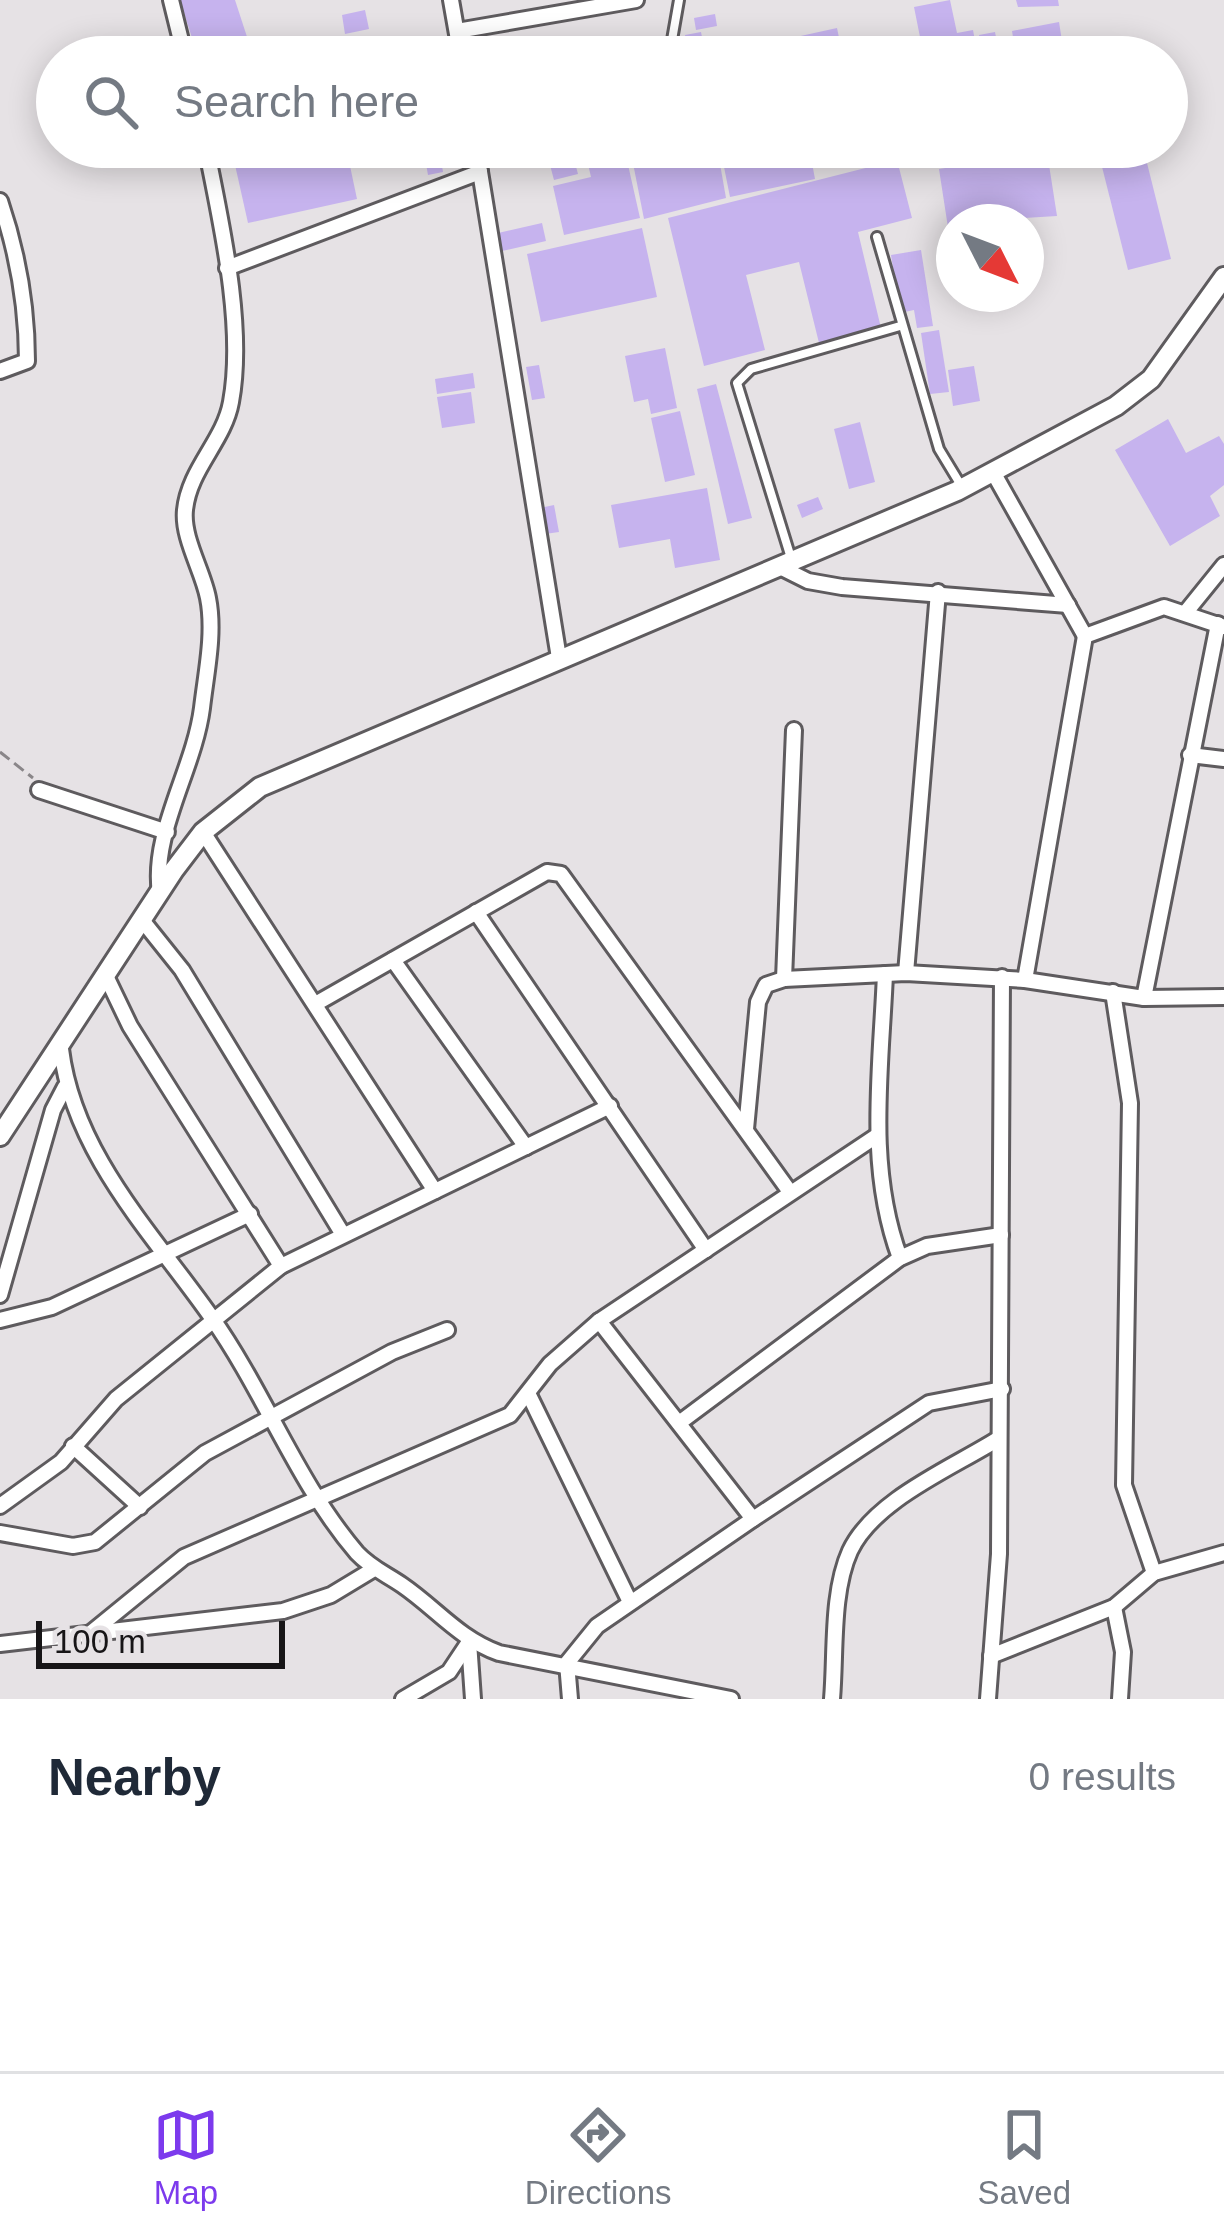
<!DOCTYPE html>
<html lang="en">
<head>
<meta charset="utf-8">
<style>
  body { margin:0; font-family:Arial,sans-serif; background:#f2f2f3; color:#1f2937 }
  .compass { position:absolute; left:936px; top:204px; width:108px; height:108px; border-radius:50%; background:#fff; box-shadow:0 6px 30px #0003; rotate:132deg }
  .scale { position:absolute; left:36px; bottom:30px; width:249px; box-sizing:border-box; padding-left:12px; border:6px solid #171517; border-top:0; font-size:33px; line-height:42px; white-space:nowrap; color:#171517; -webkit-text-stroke:9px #e6e2e5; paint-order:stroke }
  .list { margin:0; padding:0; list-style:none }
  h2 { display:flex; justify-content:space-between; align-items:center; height:156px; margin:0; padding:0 48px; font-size:51px }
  h2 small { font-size:39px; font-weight:400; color:#747a83 }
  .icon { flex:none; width:66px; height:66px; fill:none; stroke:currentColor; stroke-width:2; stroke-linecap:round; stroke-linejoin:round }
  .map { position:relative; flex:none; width:1224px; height:1699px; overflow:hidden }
  .search { position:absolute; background:#fff; box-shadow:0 6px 30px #0003; left:36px; right:36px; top:36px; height:132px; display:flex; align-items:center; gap:30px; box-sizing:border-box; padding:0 42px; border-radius:66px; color:#747a83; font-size:45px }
  .sheet { height:372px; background:#fff }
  nav { display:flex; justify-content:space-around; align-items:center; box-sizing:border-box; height:168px; border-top:3px solid #e0e1e3; background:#fff; font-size:33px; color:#747a83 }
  nav a { display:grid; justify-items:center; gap:6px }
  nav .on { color:#7c3aed }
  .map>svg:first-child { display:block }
</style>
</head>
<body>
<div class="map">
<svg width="1224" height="1699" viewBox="0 0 1224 1699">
  <rect width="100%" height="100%" fill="#e6e2e5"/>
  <g fill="#c6b3ee">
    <path d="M180,0H235L249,43L198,57Z"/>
    <path d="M950,0L957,33L973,30L978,57H924L914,7Z"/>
    <path d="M1016,0H1058L1059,6L1018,7Z"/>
    <path d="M365,10L369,29L345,34L342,15Z"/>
    <path d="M715,14L717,26L696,30L694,18Z"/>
    <path d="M1059,22L1062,41L1015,50L1012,31Z"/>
    <path d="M837,28L843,57H801L796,37Z"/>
    <path d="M701,32L706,57H689L685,35Z"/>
    <path d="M995,32L1000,57H983L979,35Z"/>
    <path d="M539,46L541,57H497V55Z"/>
    <path d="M231,147H346L357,199L248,223Z"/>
    <path d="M423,147H439L443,172L428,175Z"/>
    <path d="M584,147H624L640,218L564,235L553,186L591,177Z"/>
    <path d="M660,147H717L726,198L644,219L631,153Z"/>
    <path d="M720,147H809L815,179L730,197Z"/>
    <path d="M881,147H939V149L883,159Z"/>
    <path d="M1113,147H1143L1171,259L1128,270L1098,151Z"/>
    <path d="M1047,152L1057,216L954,222L949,234L939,169Z"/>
    <path d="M574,159L578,174L554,180L550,165Z"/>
    <path d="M897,160L912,218L858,232L881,328L819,343L799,262L746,275L765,350L704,366L668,218Z"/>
    <path d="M542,223L546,241L502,251L498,233Z"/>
    <path d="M642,228L657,297L541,322L527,254Z"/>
    <path d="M921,250L933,326L917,328L914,310L900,313L891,255Z"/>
    <path d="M939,330L949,392L930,394L921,333Z"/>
    <path d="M665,348L677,408L651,414L648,399L634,402L625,356Z"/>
    <path d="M539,365L545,398L532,400L526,367Z"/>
    <path d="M974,366L980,401L953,406L948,370Z"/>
    <path d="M473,373L475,388L437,394L435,379Z"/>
    <path d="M716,384L752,518L728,524L697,389Z"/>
    <path d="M471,392L475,423L442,428L437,397Z"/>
    <path d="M680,411L695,475L665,482L651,418Z"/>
    <path d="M1168,419L1186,453L1219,436L1224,444V485L1210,496L1220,516L1170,546L1115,450Z"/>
    <path d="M860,422L875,482L849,489L834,429Z"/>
    <path d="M707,488L720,560L675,568L670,539L619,548L611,505Z"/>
    <path d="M818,497L823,509L802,518L797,505Z"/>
    <path d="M554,505L559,532L545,534L540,508Z"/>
  </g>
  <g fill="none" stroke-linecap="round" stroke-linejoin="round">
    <defs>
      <g id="lane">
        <path d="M669,57L679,0"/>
        <path d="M877,237L939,449L962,487"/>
        <path d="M791,558L737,383L751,369L900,326"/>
      </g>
      <g id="street">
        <path d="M171,0L185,57"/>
        <path d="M451,0L461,57"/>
        <path d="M457,31L636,0"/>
        <path d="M476,147L559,658"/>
        <path d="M0,201C18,254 27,306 27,361L0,371"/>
        <path d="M227,268L480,172"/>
        <path d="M993,472L1085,636"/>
        <path d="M778,566L808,581L842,587L1068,605"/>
        <path d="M1186,612L1224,565"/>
        <path d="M1190,755L1224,759"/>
        <path d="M39,790L167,832"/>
        <path d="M203,832L435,1191"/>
        <path d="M160,893C151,833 194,770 202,708C206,673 215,633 208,598C203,571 182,538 185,510C189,469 224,441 231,402C245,326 221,223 206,147"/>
        <path d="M476,912L706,1250"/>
        <path d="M142,920L182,970L342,1233"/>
        <path d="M393,960L526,1147"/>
        <path d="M906,973L938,592"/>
        <path d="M885,974C881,1070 866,1167 900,1258"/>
        <path d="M106,976L130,1026L281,1266"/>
        <path d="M784,979L794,730"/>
        <path d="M1025,980L1085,636L1164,607L1224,627"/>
        <path d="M1113,992L1130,1103L1124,1485L1154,1573"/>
        <path d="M1144,998L1218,624"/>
        <path d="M317,1003L547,872L561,874L790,1192"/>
        <path d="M61,1049C74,1155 154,1235 212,1318C265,1393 297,1483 357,1553C371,1568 386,1574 402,1585C437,1609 458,1638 499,1653L731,1699"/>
        <path d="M746,1129L758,1002L766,985L784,979L906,973L1025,980L1144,998L1224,997"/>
        <path d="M0,1295L53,1110L65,1087"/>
        <path d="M0,1320L52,1307L250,1214"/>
        <path d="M528,1393L630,1602"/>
        <path d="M679,1423L900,1258L927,1246L1001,1235"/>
        <path d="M73,1446L140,1507"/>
        <path d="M0,1506L61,1462L116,1399L281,1266L610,1106"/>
        <path d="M753,1519L929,1403L1002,1389"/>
        <path d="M0,1533L73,1546L95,1542L205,1453L392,1352L447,1330"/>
        <path d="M1114,1607L1123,1652L1120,1699"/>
        <path d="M92,1632L184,1557L510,1415L550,1364L599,1321L878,1135"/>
        <path d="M469,1642L473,1699"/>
        <path d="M0,1644L283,1611L331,1595L374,1569"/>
        <path d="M991,1656L1114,1607L1154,1573L1224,1553"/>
        <path d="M403,1699L449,1672L469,1642"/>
        <path d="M570,1699L567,1663L597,1626L753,1519L599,1321"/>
        <path d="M832,1699C836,1653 831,1593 850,1551C874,1500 952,1468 998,1439"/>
        <path d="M988,1699L999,1554L1002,977"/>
      </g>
      <path id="secondary" d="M0,1136L174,870L203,832L260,787L957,491L1116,406L1151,379L1224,277"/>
    </defs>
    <use href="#lane" stroke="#5e5b5e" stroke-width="14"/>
    <use href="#street" stroke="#5e5b5e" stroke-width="20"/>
    <use href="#secondary" stroke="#5e5b5e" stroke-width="24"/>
    <path stroke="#8a8689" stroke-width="3" stroke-dasharray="12 6" stroke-linecap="butt" d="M0,752L33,778"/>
    <use href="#lane" stroke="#fff" stroke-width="8"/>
    <use href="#street" stroke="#fff" stroke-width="14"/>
    <use href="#secondary" stroke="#fff" stroke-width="18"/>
  </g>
</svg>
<svg class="compass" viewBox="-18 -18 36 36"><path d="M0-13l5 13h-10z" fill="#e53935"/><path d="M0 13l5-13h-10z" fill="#747a83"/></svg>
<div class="scale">100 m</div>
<div class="search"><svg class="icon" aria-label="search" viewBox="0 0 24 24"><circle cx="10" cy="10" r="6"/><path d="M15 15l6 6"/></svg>Search here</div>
</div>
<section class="sheet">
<h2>Nearby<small>0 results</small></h2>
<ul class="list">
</ul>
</section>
<nav>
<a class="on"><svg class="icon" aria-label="map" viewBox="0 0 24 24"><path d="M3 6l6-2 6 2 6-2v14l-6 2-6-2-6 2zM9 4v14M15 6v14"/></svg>Map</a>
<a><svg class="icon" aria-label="directions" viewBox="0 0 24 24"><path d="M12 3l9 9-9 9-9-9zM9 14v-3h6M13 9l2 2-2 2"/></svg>Directions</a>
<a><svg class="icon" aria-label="saved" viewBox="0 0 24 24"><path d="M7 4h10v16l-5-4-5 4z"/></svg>Saved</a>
</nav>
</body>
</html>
